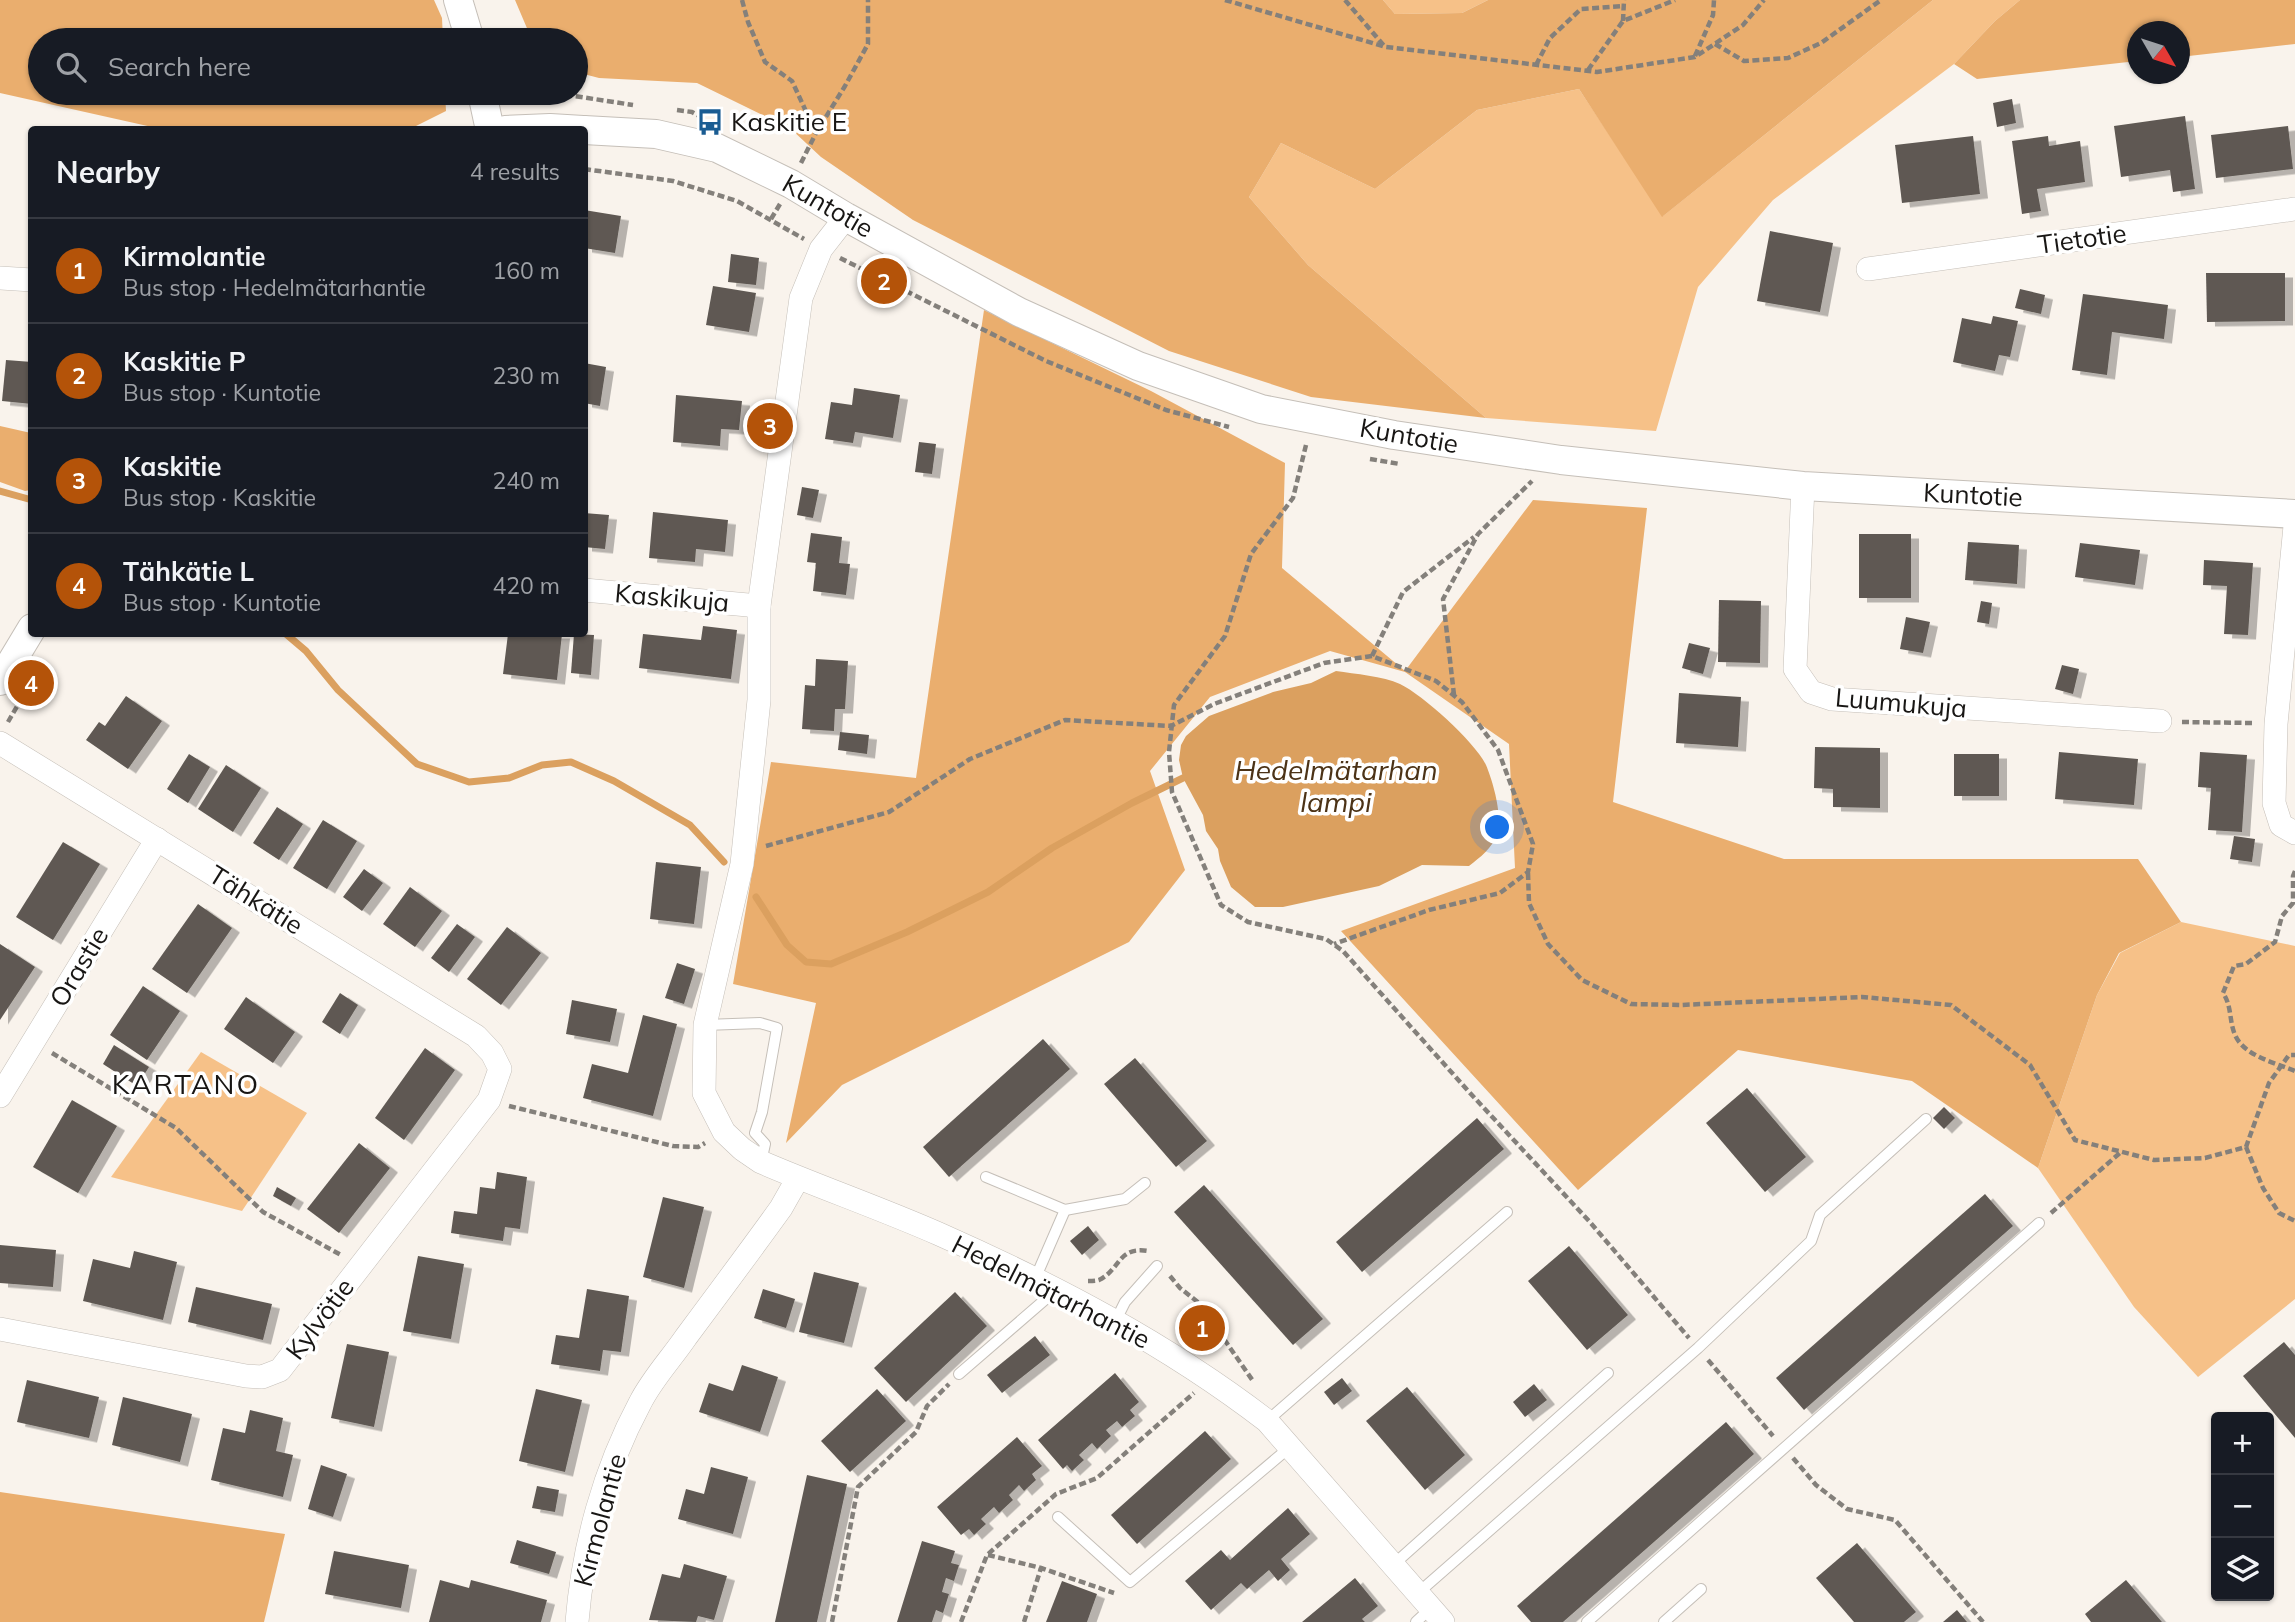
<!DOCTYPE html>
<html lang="en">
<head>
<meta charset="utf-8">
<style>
  body { margin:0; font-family:Mulish,sans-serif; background:#20242c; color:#f1f3f6 }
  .controls { position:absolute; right:21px; bottom:21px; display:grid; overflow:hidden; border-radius:7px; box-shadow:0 2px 5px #0004 }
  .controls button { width:63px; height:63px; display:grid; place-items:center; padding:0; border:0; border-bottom:2px solid #363941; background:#171b24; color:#f1f3f6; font:35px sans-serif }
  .compass { position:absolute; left:2127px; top:21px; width:63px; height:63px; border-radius:50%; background:#171b24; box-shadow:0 2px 5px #0004; rotate:129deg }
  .you { position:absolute; left:1498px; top:828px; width:24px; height:24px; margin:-18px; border:5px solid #fff; border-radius:50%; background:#1a73e8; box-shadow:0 0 0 10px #1a73e833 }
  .badge { display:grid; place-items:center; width:46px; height:46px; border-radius:50%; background:#b45309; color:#fff; font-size:23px; font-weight:700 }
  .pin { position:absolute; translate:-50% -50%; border:4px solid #fff; box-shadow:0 2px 7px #0006 }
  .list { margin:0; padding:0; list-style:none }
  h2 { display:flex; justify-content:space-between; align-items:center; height:91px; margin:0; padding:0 28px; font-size:30px }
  h2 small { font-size:23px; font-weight:400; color:#9ea1a6 }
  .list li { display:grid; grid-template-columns:46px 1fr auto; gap:21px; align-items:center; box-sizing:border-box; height:105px; padding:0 28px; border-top:2px solid #363941 }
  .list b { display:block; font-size:26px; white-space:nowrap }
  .list p { margin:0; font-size:23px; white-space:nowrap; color:#9ea1a6 }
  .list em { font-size:23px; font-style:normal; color:#9ea1a6 }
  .icon { flex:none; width:38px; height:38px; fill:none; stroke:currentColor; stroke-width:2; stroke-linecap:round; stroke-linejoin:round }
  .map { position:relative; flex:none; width:2295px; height:1622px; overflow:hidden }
  .search { position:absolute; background:#171b24; box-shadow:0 2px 5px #0004; left:28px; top:28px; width:560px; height:77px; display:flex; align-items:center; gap:18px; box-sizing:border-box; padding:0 24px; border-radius:38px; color:#9ea1a6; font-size:26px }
  .panel { position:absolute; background:#171b24; box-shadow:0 2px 5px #0004; left:28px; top:126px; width:560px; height:511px; border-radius:7px }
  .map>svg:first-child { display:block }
</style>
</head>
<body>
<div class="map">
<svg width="2295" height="1622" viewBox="0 0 2295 1622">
  <defs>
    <filter id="shadow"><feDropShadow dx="8" dy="4.5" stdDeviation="0" flood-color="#0004"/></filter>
  </defs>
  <rect width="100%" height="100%" fill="#f9f3ec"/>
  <g fill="#f6c188">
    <path d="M1383,0H1488L1462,13L1395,14Z"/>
    <path d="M1933,0H2020L1995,21L1954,64L1773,200L1698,287L1656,431L1486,418L1308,265L1249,197L1281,143L1375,189L1477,110L1579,89L1663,216Z"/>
    <path d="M2181,922L2295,946V1299L2198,1377L2134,1307L2038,1168L2097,995L2120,953Z"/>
    <path d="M201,1052L307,1113L242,1211L111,1177Z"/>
  </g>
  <g fill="#eaae6e">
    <path d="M0,0H434L442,18L443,40H40V93H445L446,111L410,129H161L0,93Z"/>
    <path d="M515,0H1383L1395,14L1462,13L1488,0H1933L1662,217L1579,89L1477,110L1375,189L1281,143L1249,197L1308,265L1486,418L1311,397L1169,351L913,220L821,157L791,129L697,83L599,78L576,72V40H532Z"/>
    <path d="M2020,0H2295V44L2180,57V32H2138L2137,61L1977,79L1954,64L1995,21Z"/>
    <path d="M984,310L1151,391L1285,463L1282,568L1405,671L1533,500L1647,508L1613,802L1784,859H2138L2181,922L2119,953L2097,995L2038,1168L1912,1081L1738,1050L1578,1190L1341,931L1515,868L1509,744L1405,672L1330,651L1210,697L1150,771L1185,870L1129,942L842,1085L786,1143L816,1003L733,984L771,762L916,778Z"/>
    <path d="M0,426L31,433V490L25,491L0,482Z"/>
    <path d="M0,1492L285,1534L264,1622H0Z"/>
  </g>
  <path fill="#dba05f" d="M1336,671C1355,674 1383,676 1400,684C1423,695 1475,742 1486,765C1493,782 1503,816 1497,834C1492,849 1480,857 1469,866L1422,865L1379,886L1283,907H1255L1231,887L1220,861L1218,849L1206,831L1203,815L1183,778L1179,760L1181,745L1186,736L1209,716L1273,692L1311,683Z"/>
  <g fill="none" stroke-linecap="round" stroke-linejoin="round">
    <g stroke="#dba05f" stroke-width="7">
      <path d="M0,491L32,500"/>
      <path d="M286,634L306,651L338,690L417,764L469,782L509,778L542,765L571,762L614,781L690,825L724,862"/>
      <path d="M756,897L787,945L806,962L831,964L907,932L988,892L1052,848L1132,803L1183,778"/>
    </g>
  </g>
  <g fill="#5f5953" filter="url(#shadow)">
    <path d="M2012,99L2016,123L1997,127L1993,103Z"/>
    <path d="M2185,116L2195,189L2173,192L2170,170L2121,177L2114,126Z"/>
    <path d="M2288,126L2293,169L2216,178L2211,135Z"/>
    <path d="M1973,136L1980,194L1902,203L1895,145Z"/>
    <path d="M2048,136L2049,146L2080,141L2085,182L2037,189L2041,211L2022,214L2012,141Z"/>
    <path d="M584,210L621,216L615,253L584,248Z"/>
    <path d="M1770,231L1833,243L1820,312L1757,301Z"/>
    <path d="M731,254L759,258L756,285L728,282Z"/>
    <path d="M2206,273H2285V321L2207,322Z"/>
    <path d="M713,286L756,293L749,332L706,325Z"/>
    <path d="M2020,289L2045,295L2041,314L2015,308Z"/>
    <path d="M2083,294L2168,305L2164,339L2112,332L2107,375L2072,370Z"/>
    <path d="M1993,316L2018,321L2010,357L1999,355L1995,371L1953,362L1962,318L1991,324Z"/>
    <path d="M6,360L32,362V404L2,401Z"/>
    <path d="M584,363L606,367L600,406L584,403Z"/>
    <path d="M854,388L900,395L893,438L855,432L853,443L825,439L831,402L852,405Z"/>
    <path d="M676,395L742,401L739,430L721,429L720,446L673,442Z"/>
    <path d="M919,442L936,444L932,474L915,472Z"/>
    <path d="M802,487L819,490L813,518L797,515Z"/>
    <path d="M653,512L728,520L725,552L696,549L695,562L649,558Z"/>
    <path d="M584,513L609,515L605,549L584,547Z"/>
    <path d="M811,533L842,537L839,563L850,564L846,595L813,591L816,563L807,562Z"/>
    <rect x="1859" y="534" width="52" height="64"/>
    <path d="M1968,542L2019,545L2017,584L1965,580Z"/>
    <path d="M2080,543L2140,550L2135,585L2075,577Z"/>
    <path d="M2204,560L2253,563L2248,635L2224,634L2227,586L2203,585Z"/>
    <path d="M1719,600L1761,601L1760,663L1718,662Z"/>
    <path d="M1981,601L1992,603L1989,624L1977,622Z"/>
    <path d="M1906,617L1930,622L1923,653L1900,649Z"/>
    <path d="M703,626L737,630L731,679L639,668L643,634L701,640Z"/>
    <path d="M508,634H562L557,680L503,674Z"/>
    <path d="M574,634L594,635L591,675L571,673Z"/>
    <path d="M1689,643L1710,648L1703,674L1682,668Z"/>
    <path d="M816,659L848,661L845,709H835L834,731L802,729L805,685L815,686Z"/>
    <path d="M2062,665L2079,669L2073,694L2055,689Z"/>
    <path d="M1679,693L1741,697L1738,747L1676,743Z"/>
    <path d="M126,696L162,721L128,769L86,740L99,722L105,726Z"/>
    <path d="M840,732L869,735L867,754L838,750Z"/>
    <path d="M1815,747L1880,748V808L1833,807V789L1814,788Z"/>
    <path d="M2059,752L2138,759L2134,805L2055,799Z"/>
    <path d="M2200,752L2247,755L2242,832L2208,830L2211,788L2198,787Z"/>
    <path d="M189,754L210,767L188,803L167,789Z"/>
    <rect x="1954" y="754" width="45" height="42"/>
    <path d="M226,765L261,788L233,832L198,809Z"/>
    <path d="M277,807L303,824L279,860L253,843Z"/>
    <path d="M323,820L357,841L327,889L293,868Z"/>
    <path d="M2234,836L2255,839L2252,862L2230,859Z"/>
    <path d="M63,842L100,864L53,940L16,917Z"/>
    <path d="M656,862L701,867L694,924L650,919Z"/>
    <path d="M364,869L383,883L362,911L343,897Z"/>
    <path d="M410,887L442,911L415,947L383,924Z"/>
    <path d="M198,904L232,928L187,993L152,969Z"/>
    <path d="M457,924L475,937L449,972L431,958Z"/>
    <path d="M507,927L541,953L501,1005L467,979Z"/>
    <path d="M0,944L35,967L0,1020Z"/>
    <path d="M677,963L695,969L684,1004L665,998Z"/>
    <path d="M143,986L180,1011L147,1060L110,1035Z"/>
    <path d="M340,993L358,1005L340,1034L322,1022Z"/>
    <path d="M246,997L295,1032L273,1063L224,1029Z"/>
    <path d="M572,1000L617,1009L610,1042L566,1034Z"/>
    <path d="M643,1015L677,1024L653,1116L583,1098L592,1064L628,1073Z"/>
    <path d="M1043,1039L1070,1069L949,1177L923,1147Z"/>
    <path d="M114,1045L149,1067L137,1086L103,1064Z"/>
    <path d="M425,1048L455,1070L404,1140L375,1118Z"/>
    <path d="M1135,1058L1207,1141L1176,1167L1104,1084Z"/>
    <path d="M1747,1088L1806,1157L1765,1192L1706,1123Z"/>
    <path d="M72,1100L117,1126L78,1193L33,1167Z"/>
    <path d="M1944,1107L1955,1118L1944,1129L1933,1118Z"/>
    <path d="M1477,1118L1504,1149L1362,1272L1336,1242Z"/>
    <path d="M359,1143L390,1168L339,1233L307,1209Z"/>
    <path d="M497,1172L527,1177L520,1229L505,1227L503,1241L451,1233L454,1211L477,1214L480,1187L495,1189Z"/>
    <path d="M1204,1185L1323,1319L1293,1345L1174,1212Z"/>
    <path d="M277,1187L296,1198L291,1206L273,1196Z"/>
    <path d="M1985,1194L2013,1226L1804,1410L1776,1378Z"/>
    <path d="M663,1197L704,1207L684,1288L643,1277Z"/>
    <path d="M1088,1226L1099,1240L1082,1255L1070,1241Z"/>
    <path d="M0,1245L56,1250L53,1287L0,1283Z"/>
    <path d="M1569,1246L1628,1315L1587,1350L1528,1281Z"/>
    <path d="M134,1251L177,1262L163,1320L83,1301L93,1259L130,1268Z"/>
    <path d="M418,1256L464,1264L451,1339L403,1331Z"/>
    <path d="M814,1272L859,1283L844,1343L799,1332Z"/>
    <path d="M196,1287L272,1304L263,1340L188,1322Z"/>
    <path d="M587,1289L629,1296L621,1352L603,1350L600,1371L551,1364L556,1335L579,1338Z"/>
    <path d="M763,1289L795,1299L786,1328L754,1318Z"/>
    <path d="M955,1292L987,1326L906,1402L874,1368Z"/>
    <path d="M1035,1336L1050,1355L1002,1393L987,1375Z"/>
    <path d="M2284,1342L2295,1355V1438L2243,1376Z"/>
    <path d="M347,1344L389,1352L374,1427L331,1418Z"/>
    <path d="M742,1365L778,1377L760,1432L699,1412L709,1383L733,1391Z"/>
    <path d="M1115,1373L1139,1402L1130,1410L1135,1416L1122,1427L1117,1421L1106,1430L1111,1436L1097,1449L1092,1443L1079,1455L1084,1460L1072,1471L1067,1465L1063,1469L1038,1440Z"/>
    <path d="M1342,1378L1352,1391L1334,1405L1324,1392Z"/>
    <path d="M27,1380L99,1397L89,1438L17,1422Z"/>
    <path d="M1534,1384L1547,1400L1525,1417L1513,1402Z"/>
    <path d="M1407,1387L1465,1455L1425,1490L1366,1421Z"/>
    <path d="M536,1389L582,1400L565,1472L519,1461Z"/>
    <path d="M877,1389L906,1421L850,1472L821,1441Z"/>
    <path d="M123,1397L192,1414L180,1462L112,1445Z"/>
    <path d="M250,1410L283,1418L276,1451L293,1455L283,1497L211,1480L223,1428L245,1433Z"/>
    <path d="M1726,1422L1754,1454L1563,1622H1531L1517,1606Z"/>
    <path d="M1205,1431L1231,1459L1137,1544L1111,1515Z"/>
    <path d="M1017,1437L1042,1466L1032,1474L1036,1480L1024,1491L1019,1485L1009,1495L1013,1500L999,1513L994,1507L981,1519L986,1524L974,1535L969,1529L961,1535L937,1507Z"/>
    <path d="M321,1465L347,1474L333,1517L308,1509Z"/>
    <path d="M711,1467L748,1477L733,1534L678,1519L686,1489L704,1494Z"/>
    <path d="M807,1475L847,1484L817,1622H775Z"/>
    <path d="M537,1486L559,1490L555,1512L532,1508Z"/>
    <path d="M1288,1508L1310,1534L1281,1559L1290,1570L1278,1581L1269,1570L1247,1589L1241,1583L1211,1610L1185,1581L1221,1550L1230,1560Z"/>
    <path d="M517,1540L556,1552L549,1574L510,1563Z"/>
    <path d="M922,1541L955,1551L951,1563L959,1565L954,1581L946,1578L942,1592L949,1594L943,1613L936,1610L932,1622H897Z"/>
    <path d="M1857,1543L1916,1612L1904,1622H1854L1816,1578Z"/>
    <path d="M334,1551L409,1565L401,1608L325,1594Z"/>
    <path d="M684,1564L727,1576L714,1620L698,1616L696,1622L649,1620L662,1574L680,1578Z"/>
    <path d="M1355,1578L1378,1606L1362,1619L1365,1622H1302Z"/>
    <path d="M440,1580L469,1588L471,1580L547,1600L541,1622H429Z"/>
    <path d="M2126,1580L2162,1622H2091L2085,1614Z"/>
    <path d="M1062,1581L1097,1594L1087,1622H1046Z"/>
    <path d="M1957,1610L1967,1622H1943Z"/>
  </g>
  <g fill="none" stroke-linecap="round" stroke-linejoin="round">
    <defs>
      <g id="service">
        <path d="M705,1025L760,1023L777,1028L762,1112L755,1133L765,1144L761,1162"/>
        <path d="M986,1177L1065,1210L1125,1199L1145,1183"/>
        <path d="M1035,1279L1065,1210"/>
        <path d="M1115,1322L1125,1302L1157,1266"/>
        <path d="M959,1374L1055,1291"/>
        <path d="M1267,1421L1507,1212"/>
        <path d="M1058,1517L1130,1582L1290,1447"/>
        <path d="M1393,1565L1608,1373"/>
        <path d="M1418,1593L1698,1348L1811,1241L1820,1215L1926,1119"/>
        <path d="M1416,1622L1431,1608"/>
        <path d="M1587,1622L2039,1223"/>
        <path d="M1664,1622L1701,1589"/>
      </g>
      <g id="minor">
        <path d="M846,217L821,249L801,298L759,606V700L742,864L705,1025L704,1093L724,1132L742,1149L761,1162C819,1187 880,1208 939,1234C1054,1285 1167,1344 1267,1421L1443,1622"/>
        <path d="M1868,269L2295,209"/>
        <path d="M0,278L32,280"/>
        <path d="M1803,486L1795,669L1811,692L1832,699L2160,721"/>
        <path d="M2295,526L2276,724L2274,803L2281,825L2295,833"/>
        <path d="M584,590L759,606"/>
        <path d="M0,743L476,1036L492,1053L500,1069L489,1100L280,1370L262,1377L246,1376L0,1329"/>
        <path d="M0,1096L157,839"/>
        <path d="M577,1622C583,1547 604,1470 640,1403C652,1379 671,1359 686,1337C718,1294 750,1251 781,1208L798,1178"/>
      </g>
      <g id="tertiary">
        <path d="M458,0L470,40"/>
        <path d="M482,93L490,130"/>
        <path d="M505,130L550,128L583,130"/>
        <path d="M584,130L656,134L717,148L791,184L846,217L1019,312L1138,366L1261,409L1394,435L1561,460L1803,486L2295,514"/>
        <path d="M0,681L32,628"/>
      </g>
    </defs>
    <use href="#service" stroke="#c5bfb8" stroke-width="12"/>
    <use href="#minor" stroke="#c5bfb8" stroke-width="24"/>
    <use href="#tertiary" stroke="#c5bfb8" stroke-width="30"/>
    <g stroke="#84807b" stroke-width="4.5" stroke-dasharray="7 3.5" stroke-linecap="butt">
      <path d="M742,0L748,22L765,62L792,81L816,133"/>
      <path d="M1225,0L1386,47L1597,72L1695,57L1743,25L1764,0"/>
      <path d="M1345,0L1385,47"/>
      <path d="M1623,21L1624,0"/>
      <path d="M1715,44L1744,61L1788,58L1821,43L1881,0"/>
      <path d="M1695,56L1713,15L1714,0"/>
      <path d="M1536,65L1550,38L1581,9L1624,6"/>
      <path d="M1588,70L1623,21L1675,0"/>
      <path d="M555,93L633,105"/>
      <path d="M677,110L692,112L699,116"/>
      <path d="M801,163L816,133L845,86L868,44V0"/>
      <path d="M584,169L673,181L737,201L804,239"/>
      <path d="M771,219L780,204"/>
      <path d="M840,258L1046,361L1166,410L1229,427"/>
      <path d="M1306,445L1293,498L1251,554L1225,636L1174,705L1169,752L1172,792L1221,905L1248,922L1326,939L1343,951L1470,1093L1589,1221L1689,1338"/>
      <path d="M1370,459L1400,464"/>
      <path d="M1372,656L1403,592L1474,537"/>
      <path d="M1454,695L1443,599L1478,534L1532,481"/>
      <path d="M8,722L23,696"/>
      <path d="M2182,722L2253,723"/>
      <path d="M766,846L889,812L970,759L1065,720L1171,726L1214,704L1324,663L1372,656L1436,681L1462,702L1498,750L1533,844L1528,872L1500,893L1429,910L1334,944"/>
      <path d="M2295,871L2293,876V903L2282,916L2275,942L2246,964L2234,966L2223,993C2232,1006 2229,1021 2235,1035C2244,1056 2276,1063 2295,1071"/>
      <path d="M1528,873L1529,903L1548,944L1582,980L1631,1004L1680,1005L1862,997L1951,1005L2030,1065L2075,1140L2154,1160L2205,1158L2246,1147L2269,1083L2289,1055H2295"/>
      <path d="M52,1053L176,1128L263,1212L341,1255"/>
      <path d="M509,1106L673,1146L698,1147L705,1143"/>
      <path d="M2246,1147L2263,1188L2279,1213L2295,1221"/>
      <path d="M2051,1213L2121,1152"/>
      <path d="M1170,1276L1180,1288L1199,1303L1253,1381"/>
      <path d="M1088,1281C1091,1281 1096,1281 1099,1280C1120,1270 1118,1246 1148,1251"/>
      <path d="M1708,1360L1773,1436"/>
      <path d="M1793,1458L1816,1485L1847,1509L1895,1520L1983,1622"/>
      <path d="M988,1555L1041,1568L1114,1593"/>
      <path d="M832,1622L858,1487L916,1432L927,1406L949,1384"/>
      <path d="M961,1622L987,1555L1056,1494L1097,1478L1194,1393"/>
      <path d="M1024,1622L1041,1568"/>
    </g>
    <use href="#service" stroke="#fff" stroke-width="10"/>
    <use href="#minor" stroke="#fff" stroke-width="23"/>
    <use href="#tertiary" stroke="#fff" stroke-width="28"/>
  </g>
  <defs>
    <symbol id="bus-bare" viewBox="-9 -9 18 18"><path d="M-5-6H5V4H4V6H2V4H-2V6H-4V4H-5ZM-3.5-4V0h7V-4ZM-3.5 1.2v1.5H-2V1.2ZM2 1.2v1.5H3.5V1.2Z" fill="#1a5c92" stroke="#fff" stroke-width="2.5" paint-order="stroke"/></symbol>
  </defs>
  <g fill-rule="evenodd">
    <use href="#bus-bare" x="691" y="103" width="38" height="38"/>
  </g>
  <g text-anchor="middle" stroke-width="7" stroke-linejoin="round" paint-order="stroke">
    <g font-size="26" fill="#181614" stroke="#fff" text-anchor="start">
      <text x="731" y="131">Kaskitie E</text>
    </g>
    <g font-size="26" fill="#181614" stroke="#fff">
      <text transform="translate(828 206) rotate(30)" y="9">Kuntotie</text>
      <text transform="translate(2082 239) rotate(-8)" y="9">Tietotie</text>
      <text transform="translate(1409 436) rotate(10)" y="9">Kuntotie</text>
      <text transform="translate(1973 495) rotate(3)" y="9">Kuntotie</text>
      <text transform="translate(672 598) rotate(5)" y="9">Kaskikuja</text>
      <text transform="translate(1901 703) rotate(5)" y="9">Luumukuja</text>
      <text transform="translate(256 900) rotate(32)" y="9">Tähkätie</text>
      <text transform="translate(79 967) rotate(-59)" y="9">Orastie</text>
      <text transform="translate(1051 1292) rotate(27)" y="9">Hedelmätarhantie</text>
      <text transform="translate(320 1319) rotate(-53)" y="9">Kylvötie</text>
      <text transform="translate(600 1520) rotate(-75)" y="9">Kirmolantie</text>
    </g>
    <g font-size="28" font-style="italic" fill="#4c3317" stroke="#fff">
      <text x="1336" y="780">Hedelmätarhan<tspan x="1336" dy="32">lampi</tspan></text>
    </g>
    <g font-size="28" letter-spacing="2" fill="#181614" stroke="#fff">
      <text x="186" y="1094">KARTANO</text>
    </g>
  </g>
</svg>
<div class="controls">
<button>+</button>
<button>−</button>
<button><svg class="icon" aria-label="layers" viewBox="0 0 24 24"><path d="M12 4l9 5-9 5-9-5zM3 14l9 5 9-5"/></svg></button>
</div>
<svg class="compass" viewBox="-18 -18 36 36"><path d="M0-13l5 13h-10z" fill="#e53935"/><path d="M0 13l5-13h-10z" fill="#9ea1a6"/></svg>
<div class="you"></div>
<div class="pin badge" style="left:1202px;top:1328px">1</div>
<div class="pin badge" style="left:884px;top:281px">2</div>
<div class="pin badge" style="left:770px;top:426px">3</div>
<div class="pin badge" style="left:31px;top:683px">4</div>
<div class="search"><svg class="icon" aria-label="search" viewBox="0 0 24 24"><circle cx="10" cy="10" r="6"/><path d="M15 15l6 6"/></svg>Search here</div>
<section class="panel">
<h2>Nearby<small>4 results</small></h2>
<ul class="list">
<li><span class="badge">1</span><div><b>Kirmolantie</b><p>Bus stop · Hedelmätarhantie</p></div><em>160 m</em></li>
<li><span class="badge">2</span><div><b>Kaskitie P</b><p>Bus stop · Kuntotie</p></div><em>230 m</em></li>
<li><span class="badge">3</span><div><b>Kaskitie</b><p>Bus stop · Kaskitie</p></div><em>240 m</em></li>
<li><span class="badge">4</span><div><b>Tähkätie L</b><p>Bus stop · Kuntotie</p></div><em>420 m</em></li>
</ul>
</section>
</div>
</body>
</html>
